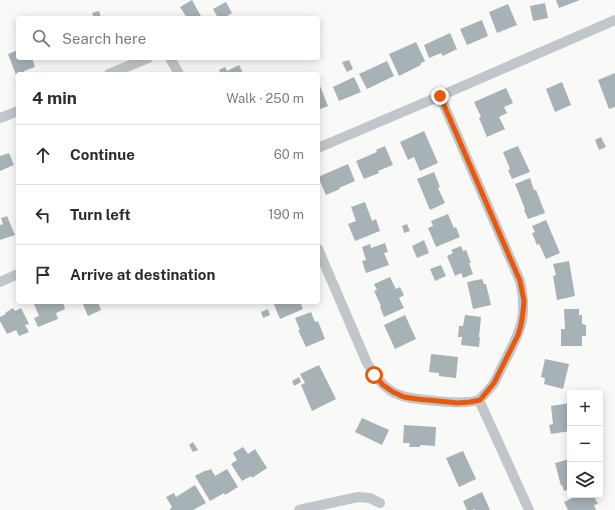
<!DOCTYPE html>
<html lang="en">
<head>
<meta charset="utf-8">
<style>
  body { margin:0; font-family:"Public Sans",sans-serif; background:#f2f2f3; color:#2b2b33 }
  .controls { position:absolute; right:12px; bottom:12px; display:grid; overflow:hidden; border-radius:4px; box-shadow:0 2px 10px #0003 }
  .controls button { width:36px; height:36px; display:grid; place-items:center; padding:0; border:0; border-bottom:1px solid #e1e1e2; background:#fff; color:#2b2b33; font:20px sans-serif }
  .stop { position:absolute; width:12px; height:12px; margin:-9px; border:3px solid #ea580c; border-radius:50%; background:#fff }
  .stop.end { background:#ea580c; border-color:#fff; box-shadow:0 1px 4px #0008 }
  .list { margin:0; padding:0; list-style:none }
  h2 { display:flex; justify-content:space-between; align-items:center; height:52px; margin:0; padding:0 16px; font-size:17px }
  h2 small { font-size:13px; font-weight:400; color:#7c7c81 }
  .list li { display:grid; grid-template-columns:26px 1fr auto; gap:12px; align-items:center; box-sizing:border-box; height:60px; padding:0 16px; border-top:1px solid #e1e1e2 }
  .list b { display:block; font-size:15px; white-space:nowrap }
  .list em { font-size:13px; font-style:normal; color:#7c7c81 }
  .icon { flex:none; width:22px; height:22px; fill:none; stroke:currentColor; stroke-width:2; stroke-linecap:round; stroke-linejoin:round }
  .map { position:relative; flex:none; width:615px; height:510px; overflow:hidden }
  .search { position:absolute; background:#fff; box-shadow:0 2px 10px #0003; left:16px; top:16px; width:304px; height:44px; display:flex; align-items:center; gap:10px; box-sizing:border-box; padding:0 14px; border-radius:4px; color:#7c7c81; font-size:15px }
  .panel { position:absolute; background:#fff; box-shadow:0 2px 10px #0003; left:16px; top:72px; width:304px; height:232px; border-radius:4px }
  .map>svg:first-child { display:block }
</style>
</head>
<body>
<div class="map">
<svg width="615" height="510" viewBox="0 0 615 510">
  <rect width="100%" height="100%" fill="#f9f9f7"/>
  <g fill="#a7b2b6">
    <path d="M192,0L202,18H187L180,7Z"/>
    <path d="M556,0H580L559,8Z"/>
    <path d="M226,2L232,13L224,18H218L213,9Z"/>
    <path d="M545,3L548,18L533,21L530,6Z"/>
    <path d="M508,4L517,25L497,33L489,12Z"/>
    <path d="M99,11L101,18H94L92,13Z"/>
    <path d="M482,20L488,36L467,45L460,29Z"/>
    <path d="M450,33L457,49L443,56L441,53L429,58L424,45Z"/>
    <path d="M416,42L425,61L420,64L421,65L399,76L389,54Z"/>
    <path d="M18,50V58H32L35,67L24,71L25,74H20V73L16,75L8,54Z"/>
    <path d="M349,60L353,69L347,72L342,62Z"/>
    <path d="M387,61L394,76L367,89L359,74Z"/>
    <path d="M239,65L243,73L241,74H221L219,70L225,67L227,71Z"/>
    <path d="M615,73V107L609,109L598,80Z"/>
    <path d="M354,77L361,92L339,101L333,87Z"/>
    <path d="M562,82L571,105L555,112L546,89Z"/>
    <path d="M320,86L328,106L318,110V87Z"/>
    <path d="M506,88L513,103L504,107L507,113L499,117L505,129L487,137L479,118L481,117L474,102Z"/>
    <path d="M424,131L438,163L420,171L414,157L408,160L400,142Z"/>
    <path d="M601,137L606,147L599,150L595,140Z"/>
    <path d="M385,146L393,165L378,171L379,173L364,179L356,161L377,152L376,150Z"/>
    <path d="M518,146L530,172L512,179L508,170L510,169L503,152Z"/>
    <path d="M9,153L14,165L0,171V156Z"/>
    <path d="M348,164L355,181L339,188L340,189L326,195L318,177Z"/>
    <path d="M434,172L440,187L438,188L445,203L430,210L417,179Z"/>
    <path d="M530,178L534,190H536L545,213L528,219L524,210L525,209L515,184Z"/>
    <path d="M365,202L372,221L376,219L380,231L355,241L348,224L356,221L351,207Z"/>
    <path d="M448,214L454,228L456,227L460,237L436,247L428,228L433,226L431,221Z"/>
    <path d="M7,216L15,235L0,240V225L3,224L1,218Z"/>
    <path d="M546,220L560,253L546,259L539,244L537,245L532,233L535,232L532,226Z"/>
    <path d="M407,224L410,231L404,233L402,226Z"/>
    <path d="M424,240L429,253L417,258L412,246Z"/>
    <path d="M385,243L388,252L384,253L389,265L366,273L362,261L366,260L362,247L370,244L371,248Z"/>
    <path d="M461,246L463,251L466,250L471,263H469L473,274L463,278L461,273L455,276L447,256L453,253L451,250Z"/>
    <path d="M569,261L575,296L557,300L553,276L556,275L553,264Z"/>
    <path d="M441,265L446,276L435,281L430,269Z"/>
    <path d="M390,277L396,289L400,287L404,295L399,298L404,308L384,317L380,307L381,306L374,291L377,290L374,284Z"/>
    <path d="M482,279L484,284H486L491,305L473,309L467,282Z"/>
    <path d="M37,302H63L65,309L56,313L58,319L38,327L34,318L39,316L34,304Z"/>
    <path d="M82,302H98L101,310L88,316Z"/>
    <path d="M273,302H300L303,309L280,319Z"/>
    <path d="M13,308L15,311L21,308L29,324L25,325L29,332L19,336L16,330L7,334L0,321V317L6,314L5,313Z"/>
    <path d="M268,309L270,315L263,318L261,312Z"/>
    <path d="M564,309H579V315H582V324L586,325V336H582V346H561V329H565Z"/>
    <path d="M311,312L315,322L318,321L325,339L306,347L298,330H300L295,318Z"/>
    <path d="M405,315L416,339L395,349L384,325Z"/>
    <path d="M465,315L481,317L479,337H480L479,347L461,345L462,337H458L459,326H463Z"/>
    <path d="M431,354L458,357L456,378L439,376V373L429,372Z"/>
    <path d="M545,359L569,364L563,389L544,384L545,378L541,377Z"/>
    <path d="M319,365L336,399L312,411L301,385L305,383L300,374Z"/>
    <path d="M299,377L301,382L294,386L292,381Z"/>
    <path d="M570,403V431L551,434L549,425L553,424L551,406Z"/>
    <path d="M362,418L389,430L382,445L355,432Z"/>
    <path d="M404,425L436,427L435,446L420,445V447H409L410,443H403Z"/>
    <path d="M193,442L198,450L193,452L189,445Z"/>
    <path d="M243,447L248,454L255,449L267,468L252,478L251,476L242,481L231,464L237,460L233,453Z"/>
    <path d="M463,451L476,479L459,487L446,458Z"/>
    <path d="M570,459V489L564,491L562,485L561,486L555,463Z"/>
    <path d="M211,469L215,476L227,469L238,487L225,495L224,493L210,501L195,476L206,470V471Z"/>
    <path d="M195,485L206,503L193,510H170V509L172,507L166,497L174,493L176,497Z"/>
    <path d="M482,492L490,510H475V509L472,510H467L463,501Z"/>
    <path d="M579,495H589L591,498L594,496L598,504L594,505L596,510H568L564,502Z"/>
  </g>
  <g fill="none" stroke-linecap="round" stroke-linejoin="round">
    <g stroke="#c0c6c9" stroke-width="10">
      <path d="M170,58L179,74"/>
      <path d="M109,74L148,58"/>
      <path d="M440,96L520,281C528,316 521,330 505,361C501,368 498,376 494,383C490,389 484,395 479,400"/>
      <path d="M0,118L18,111"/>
      <path d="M318,148L440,96L615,20"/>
      <path d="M318,249L367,363C374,374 380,384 391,391C404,399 421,399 436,401C447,402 457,403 467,402C471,402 475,401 479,400"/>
      <path d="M0,282L18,274"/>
      <path d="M479,400L529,510"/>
      <path d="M299,510L358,497L370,498L380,503"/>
    </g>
  </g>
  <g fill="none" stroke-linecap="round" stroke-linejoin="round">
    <path stroke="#ea580c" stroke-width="5" d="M374,375L383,385L393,392L404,397L417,399L458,403L470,402L480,400L494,383L518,335L521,325L523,312L524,301L520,281L440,96"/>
  </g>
</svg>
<div class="controls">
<button>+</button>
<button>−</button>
<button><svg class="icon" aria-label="layers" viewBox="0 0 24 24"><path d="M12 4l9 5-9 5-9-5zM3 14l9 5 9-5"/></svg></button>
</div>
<div class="stop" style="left:374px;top:375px"></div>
<div class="stop end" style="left:440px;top:96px"></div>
<div class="search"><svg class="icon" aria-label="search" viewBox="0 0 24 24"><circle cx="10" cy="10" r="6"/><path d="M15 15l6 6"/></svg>Search here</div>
<section class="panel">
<h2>4 min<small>Walk · 250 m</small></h2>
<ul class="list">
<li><svg class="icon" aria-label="ahead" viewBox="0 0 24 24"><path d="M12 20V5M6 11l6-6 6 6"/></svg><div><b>Continue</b></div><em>60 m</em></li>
<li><svg class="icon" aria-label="left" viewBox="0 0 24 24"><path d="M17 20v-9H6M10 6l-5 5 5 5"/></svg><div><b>Turn left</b></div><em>190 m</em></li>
<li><svg class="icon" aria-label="arrive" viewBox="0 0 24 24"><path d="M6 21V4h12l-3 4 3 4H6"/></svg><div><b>Arrive at destination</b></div></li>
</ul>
</section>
</div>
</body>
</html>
